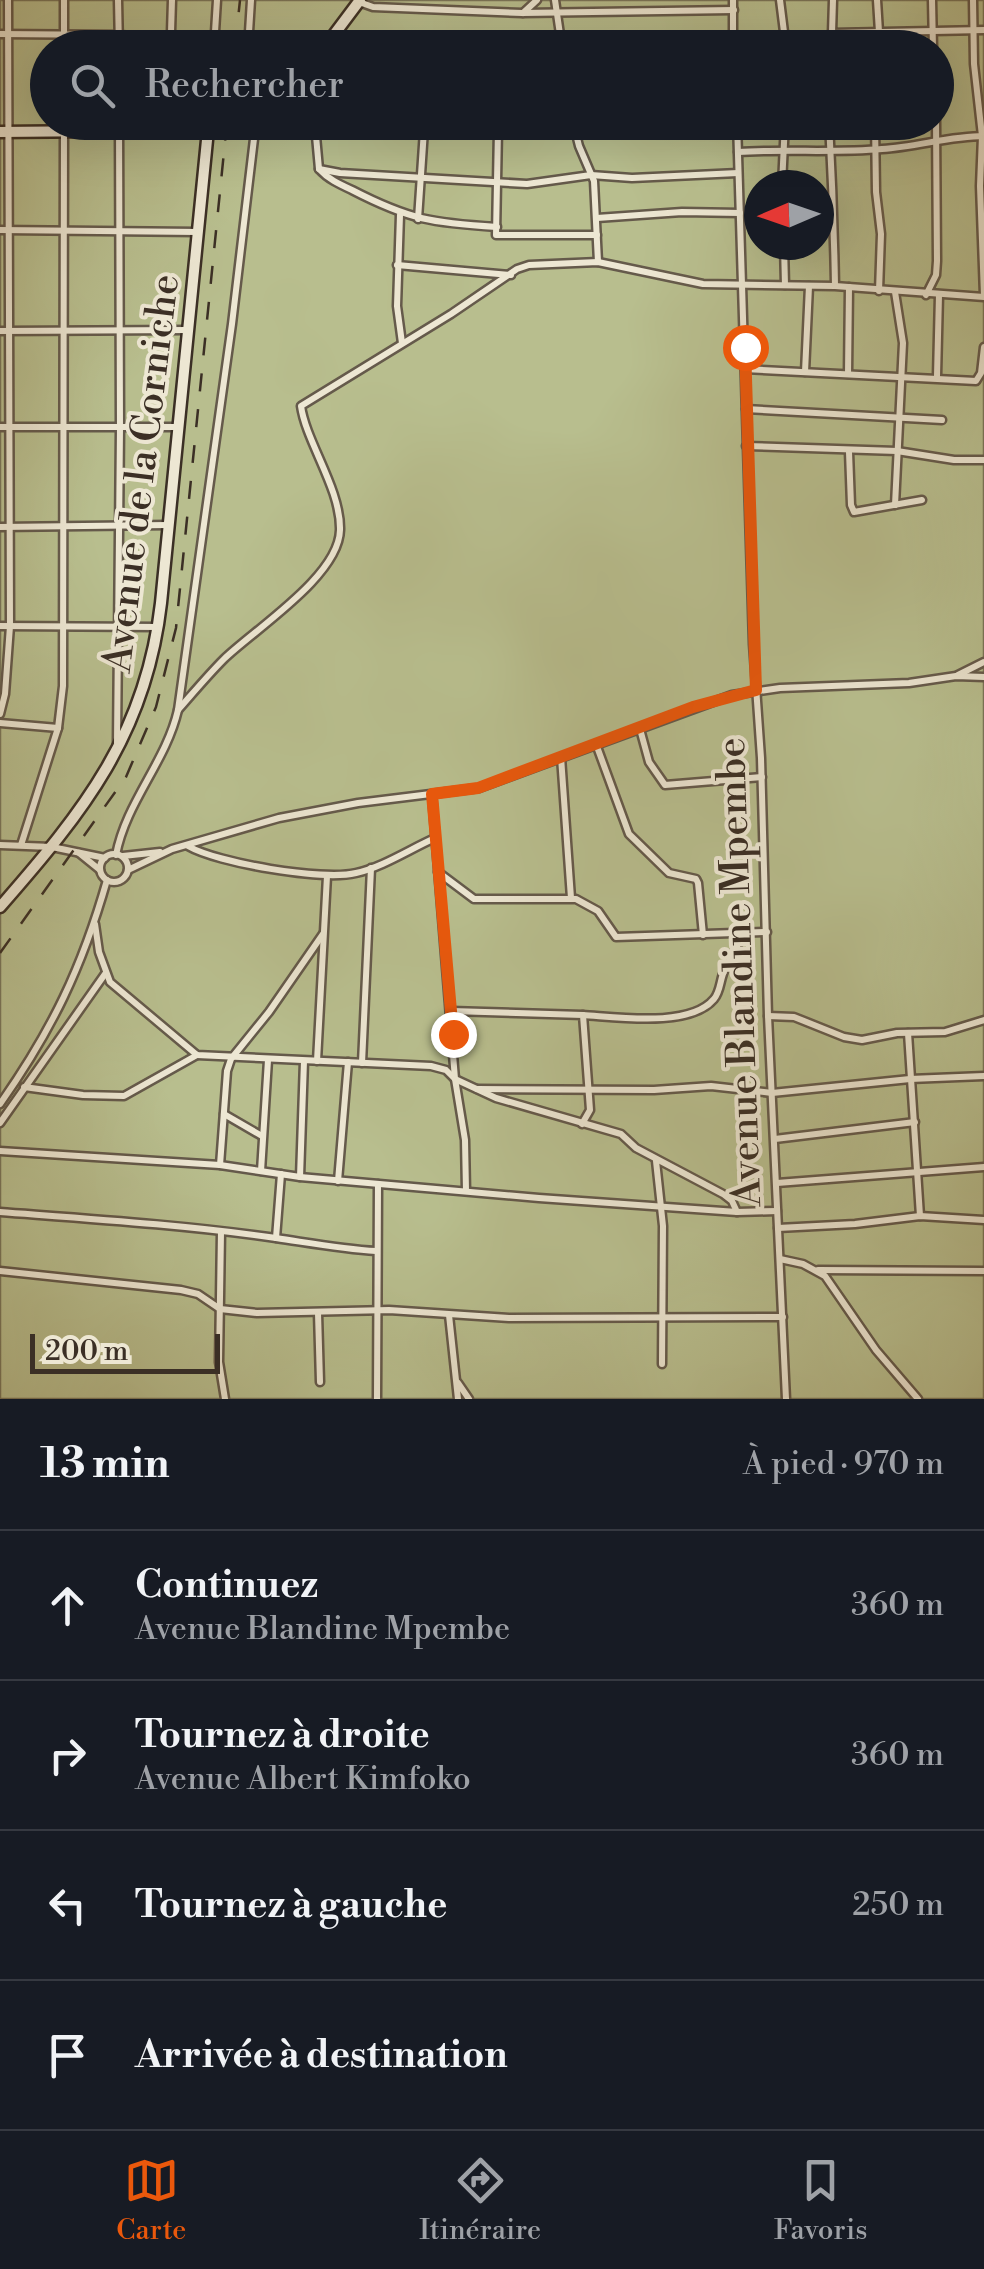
<!DOCTYPE html>
<html lang="fr">
<head>
<meta charset="utf-8">
<style>
  body { margin:0; font-family:"Libre Bodoni",serif; background:#242831; color:#f1f3f6 }
  .compass { position:absolute; left:744px; top:170px; width:90px; height:90px; border-radius:50%; background:#171b24; box-shadow:0 10px 40px #0002; rotate:268deg }
  .scale { position:absolute; left:30px; bottom:25px; width:190px; box-sizing:border-box; padding-left:10px; border:5px solid #3b2f25; border-top:0; font-size:28px; line-height:35px; white-space:nowrap; color:#3b2f25; -webkit-text-stroke:8px #ede7d3; paint-order:stroke }
  .stop { position:absolute; width:30px; height:30px; margin:-22px; border:8px solid #ea580c; border-radius:50%; background:#fff }
  .stop.end { background:#ea580c; border-color:#fff; box-shadow:0 2px 10px #0008 }
  .list { margin:0; padding:0; list-style:none }
  h2 { display:flex; justify-content:space-between; align-items:center; height:130px; margin:0; padding:0 40px; font-size:42px }
  h2 small { font-size:32px; font-weight:400; color:#9ea1a6 }
  .list li { display:grid; grid-template-columns:65px 1fr auto; gap:30px; align-items:center; box-sizing:border-box; height:150px; padding:0 40px; border-top:2px solid #363941 }
  .list b { display:block; font-size:38px; white-space:nowrap }
  .list p { margin:0; font-size:32px; white-space:nowrap; color:#9ea1a6 }
  .list em { font-size:32px; font-style:normal; color:#9ea1a6 }
  .icon { flex:none; width:55px; height:55px; fill:none; stroke:currentColor; stroke-width:2; stroke-linecap:round; stroke-linejoin:round }
  .map { position:relative; flex:none; width:984px; height:1399px; overflow:hidden }
  .search { position:absolute; background:#171b24; box-shadow:0 10px 40px #0002; left:30px; right:30px; top:30px; height:110px; display:flex; align-items:center; gap:25px; box-sizing:border-box; padding:0 35px; border-radius:55px; color:#9ea1a6; font-size:38px }
  .sheet { height:730px; background:#171b24 }
  nav { display:flex; justify-content:space-around; align-items:center; box-sizing:border-box; height:140px; border-top:2px solid #363941; background:#171b24; font-size:28px; color:#9ea1a6 }
  nav a { display:grid; justify-items:center; gap:5px }
  nav .on { color:#ea580c }
  .map>svg:first-child { display:block }
</style>
</head>
<body>
<div class="map">
<svg width="984" height="1399" viewBox="0 0 984 1399">
  <rect width="100%" height="100%" fill="#e4dabc"/>
  <filter id="stains"><feTurbulence type="fractalNoise" baseFrequency=".002" numOctaves="4"/><feColorMatrix values="0 0 0 0 .2 0 0 0 0 .09 0 0 0 0 .02 0 0 0 .5 -.17"/></filter>
  <radialGradient id="worn" r=".72"><stop offset=".6" stop-color="#630" stop-opacity="0"/><stop offset="1" stop-color="#630" stop-opacity=".3"/></radialGradient>
  <path fill="#b8be8e" stroke="#7a765a" stroke-width="2.5" fill-rule="evenodd" d="M0,0H984V1399H0ZM48,48H936V122H48ZM759,185H819V245H759Z"/>
  <g fill="none" stroke-linecap="round" stroke-linejoin="round">
    <defs>
      <g id="street">
        <path d="M64,0V48"/>
        <path d="M118,0L119,48"/>
        <path d="M555,0L562,48"/>
        <path d="M780,0L786,48"/>
        <path d="M833,0L832,33L984,30"/>
        <path d="M877,0L880,48"/>
        <path d="M932,0L933,48"/>
        <path d="M973,0L974,64L982,136L980,186L984,295"/>
        <path d="M359,2L373,7L522,13L734,10"/>
        <path d="M523,13L537,0"/>
        <path d="M0,34L120,35L167,39L171,32L172,0"/>
        <path d="M214,48L217,0"/>
        <path d="M248,48L251,0"/>
        <path d="M733,48V0"/>
        <path d="M831,48L832,33"/>
        <path d="M283,122L305,126L575,132L737,127"/>
        <path d="M573,122L579,146L594,181L598,262"/>
        <path d="M737,122L753,644L761,758L768,1016L786,1399"/>
        <path d="M829,122C832,177 834,230 835,285"/>
        <path d="M875,122L876,192L881,234L879,291"/>
        <path d="M315,125L319,169C328,179 339,184 352,190C410,220 433,223 497,227"/>
        <path d="M498,129L496,235H597"/>
        <path d="M738,152C786,149 834,153 882,149C917,147 949,136 984,136"/>
        <path d="M319,169L340,173L527,184L591,175L632,178L738,173"/>
        <path d="M782,185L785,122"/>
        <path d="M400,215L397,306L402,343"/>
        <path d="M597,218L682,212L740,213"/>
        <path d="M418,219L424,130"/>
        <path d="M0,230L199,232"/>
        <path d="M784,245L785,285"/>
        <path d="M397,265L511,275"/>
        <path d="M895,292L903,343L895,505"/>
        <path d="M926,295L936,275L937,261L936,120"/>
        <path d="M0,331L189,330"/>
        <path d="M745,369L976,381L981,373L984,347"/>
        <path d="M805,372L809,286"/>
        <path d="M848,374L849,287"/>
        <path d="M937,376L939,295"/>
        <path d="M746,409L942,420"/>
        <path d="M0,427H178"/>
        <path d="M746,446L897,451L954,460H984"/>
        <path d="M849,452L851,505L854,512L922,500"/>
        <path d="M0,527L168,525"/>
        <path d="M0,626L159,627"/>
        <path d="M958,675L984,662"/>
        <path d="M178,710C193,693 208,675 224,659C255,629 339,576 340,530C341,489 306,442 301,406L451,314L517,269L529,265L598,262L703,284L835,286L984,297"/>
        <path d="M0,714L5,694L10,626L8,0"/>
        <path d="M0,723L58,728"/>
        <path d="M640,729L649,762L665,785L762,777"/>
        <path d="M117,743L120,428L119,122"/>
        <path d="M596,744L629,834L669,873L696,879L698,883L703,935"/>
        <path d="M561,757L571,898"/>
        <path d="M432,795L455,1079L465,1140L466,1191"/>
        <path d="M0,845L52,847L105,858"/>
        <path d="M21,845L58,728L63,686L64,122"/>
        <path d="M188,846C217,863 323,881 356,873C383,867 410,849 435,838"/>
        <path d="M79,853L100,870"/>
        <circle cx="114" cy="868" r="14"/>
        <path d="M116,855C126,802 166,762 178,710L232,324L256,122"/>
        <path d="M123,856L160,852"/>
        <path d="M128,870L172,849L279,818L358,803L479,788L732,695L780,688L909,683L956,676L984,677"/>
        <path d="M438,872L474,899H576L598,911L616,937L767,932"/>
        <path d="M95,924L99,952L110,982L197,1055L431,1066L446,1070L455,1079L496,1098L621,1134L636,1148L723,1194L732,1201L737,1212"/>
        <path d="M451,1011L583,1015L590,1110L582,1124"/>
        <path d="M583,1015C617,1017 690,1028 714,999C721,991 720,978 725,969C731,956 739,948 741,933"/>
        <path d="M768,1016L794,1017L844,1037L862,1040L897,1033L945,1032L984,1020"/>
        <path d="M908,1033L920,1216"/>
        <path d="M317,1061L327,876"/>
        <path d="M362,1063L371,868"/>
        <path d="M24,1087L83,1095L124,1096L197,1055"/>
        <path d="M477,1089L654,1090L711,1086L772,1093L910,1079L984,1076"/>
        <path d="M0,1104C52,1030 82,968 107,880"/>
        <path d="M224,1114L262,1136"/>
        <path d="M0,1123L105,974"/>
        <path d="M775,1139L915,1122"/>
        <path d="M0,1151L220,1165L300,1177L539,1198L737,1212L777,1211"/>
        <path d="M656,1161L663,1226L662,1364"/>
        <path d="M220,1165L227,1071L231,1059L269,1012L323,934"/>
        <path d="M261,1171L268,1060"/>
        <path d="M300,1177L304,1061"/>
        <path d="M338,1181L348,1062"/>
        <path d="M777,1183L984,1167"/>
        <path d="M0,1212C92,1219 185,1225 276,1238C310,1243 342,1249 376,1251"/>
        <path d="M778,1228L855,1224L920,1216L984,1220"/>
        <path d="M221,1232L219,1362L225,1399"/>
        <path d="M276,1238L281,1174"/>
        <path d="M780,1259L803,1264L825,1276L876,1350L918,1399"/>
        <path d="M818,1270L984,1271"/>
        <path d="M0,1271L181,1290L198,1294L220,1309L257,1313L389,1310L509,1318L783,1317"/>
        <path d="M318,1313L320,1382"/>
        <path d="M449,1315L458,1399"/>
        <path d="M458,1383L469,1399"/>
        <path d="M377,1399L378,1184"/>
      </g>
      <g id="secondary">
        <path d="M324,48L360,0"/>
        <path d="M0,132L208,130L239,122"/>
        <path d="M0,907C84,811 146,734 161,603L208,130"/>
      </g>
    </defs>
    <use href="#street" stroke="#655a4b" stroke-width="11"/>
    <use href="#secondary" stroke="#3b2f25" stroke-width="15"/>
    <use href="#street" stroke="#ede7d3" stroke-width="6"/>
    <use href="#secondary" stroke="#ede7d3" stroke-width="10"/>
    <g stroke="#3b2f25" stroke-width="2.5" stroke-dasharray="18 18" stroke-linecap="butt">
      <path d="M235,48L240,0"/>
      <path d="M0,953L126,777L156,707L176,628L227,122"/>
    </g>
  </g>
  <g fill="none" stroke-linecap="round" stroke-linejoin="round">
    <path stroke="#ea580c" stroke-width="12" d="M453,1034L432,794L478,788L693,707L756,690L745,347"/>
  </g>
  <g text-anchor="middle" stroke-width="8" stroke-linejoin="round" paint-order="stroke">
    <g font-size="40" fill="#3b2f25" stroke="#ede7d3">
      <text transform="translate(140 473) rotate(-83)" y="14">Avenue de la Corniche</text>
      <text transform="translate(738 972) rotate(-92)" y="14">Avenue Blandine Mpembe</text>
    </g>
  </g>
  <rect width="100%" height="100%" filter="url(#stains)"/>
  <rect width="100%" height="100%" fill="url(#worn)"/>
</svg>
<svg class="compass" viewBox="-18 -18 36 36"><path d="M0-13l5 13h-10z" fill="#e53935"/><path d="M0 13l5-13h-10z" fill="#9ea1a6"/></svg>
<div class="scale">200 m</div>
<div class="stop" style="left:745px;top:347px"></div>
<div class="stop end" style="left:453px;top:1034px"></div>
<div class="search"><svg class="icon" aria-label="search" viewBox="0 0 24 24"><circle cx="10" cy="10" r="6"/><path d="M15 15l6 6"/></svg>Rechercher</div>
</div>
<section class="sheet">
<h2>13 min<small>À pied · 970 m</small></h2>
<ul class="list">
<li><svg class="icon" aria-label="ahead" viewBox="0 0 24 24"><path d="M12 20V5M6 11l6-6 6 6"/></svg><div><b>Continuez</b><p>Avenue Blandine Mpembe</p></div><em>360 m</em></li>
<li><svg class="icon" aria-label="right" viewBox="0 0 24 24"><path d="M7 20v-9h11M14 6l5 5-5 5"/></svg><div><b>Tournez à droite</b><p>Avenue Albert Kimfoko</p></div><em>360 m</em></li>
<li><svg class="icon" aria-label="left" viewBox="0 0 24 24"><path d="M17 20v-9H6M10 6l-5 5 5 5"/></svg><div><b>Tournez à gauche</b></div><em>250 m</em></li>
<li><svg class="icon" aria-label="arrive" viewBox="0 0 24 24"><path d="M6 21V4h12l-3 4 3 4H6"/></svg><div><b>Arrivée à destination</b></div></li>
</ul>
</section>
<nav>
<a class="on"><svg class="icon" aria-label="map" viewBox="0 0 24 24"><path d="M3 6l6-2 6 2 6-2v14l-6 2-6-2-6 2zM9 4v14M15 6v14"/></svg>Carte</a>
<a><svg class="icon" aria-label="directions" viewBox="0 0 24 24"><path d="M12 3l9 9-9 9-9-9zM9 14v-3h6M13 9l2 2-2 2"/></svg>Itinéraire</a>
<a><svg class="icon" aria-label="saved" viewBox="0 0 24 24"><path d="M7 4h10v16l-5-4-5 4z"/></svg>Favoris</a>
</nav>
</body>
</html>
